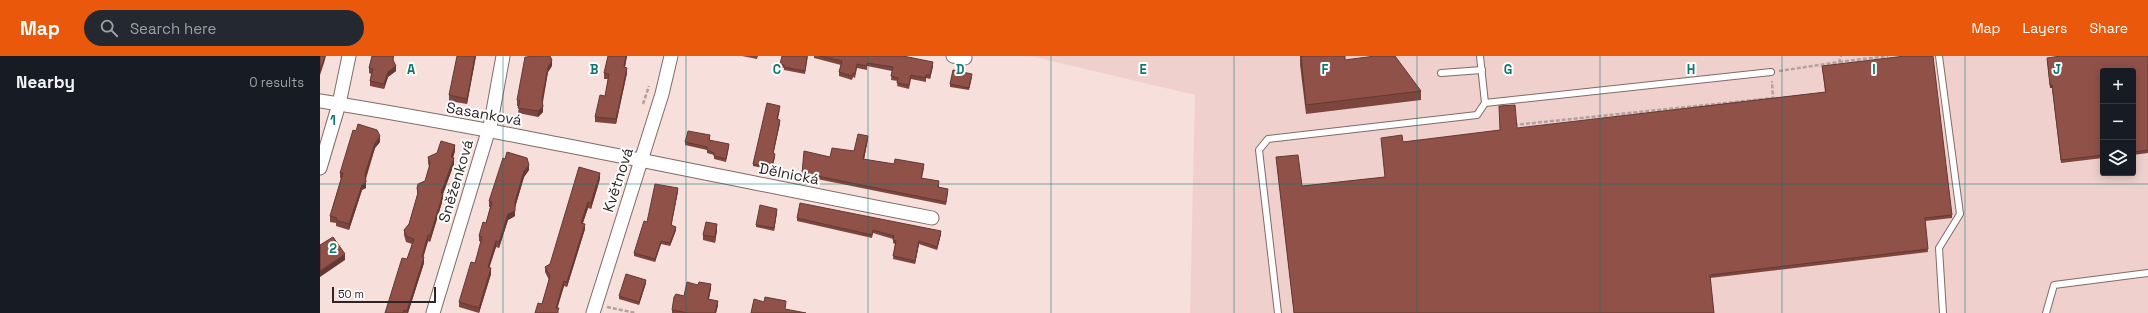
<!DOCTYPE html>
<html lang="en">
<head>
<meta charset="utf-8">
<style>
  body { margin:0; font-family:"Space Grotesk",sans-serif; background:#242831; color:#f1f3f6 }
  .controls { position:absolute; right:12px; top:12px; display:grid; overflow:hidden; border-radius:4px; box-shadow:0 2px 10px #0003 }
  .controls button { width:36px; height:36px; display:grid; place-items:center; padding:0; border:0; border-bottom:1px solid #363941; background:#171b24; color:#f1f3f6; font:20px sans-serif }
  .scale { position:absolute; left:12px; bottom:10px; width:104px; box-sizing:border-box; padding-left:4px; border:2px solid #2e2524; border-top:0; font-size:11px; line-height:14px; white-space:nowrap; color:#2e2524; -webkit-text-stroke:3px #fff; paint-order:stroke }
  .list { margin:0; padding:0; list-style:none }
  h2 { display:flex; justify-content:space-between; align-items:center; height:52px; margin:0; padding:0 16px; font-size:17px }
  h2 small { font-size:13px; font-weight:400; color:#9ea1a6 }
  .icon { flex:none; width:22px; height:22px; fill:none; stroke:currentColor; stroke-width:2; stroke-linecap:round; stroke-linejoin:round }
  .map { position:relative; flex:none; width:1828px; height:257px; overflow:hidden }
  header { display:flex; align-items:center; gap:24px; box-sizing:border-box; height:56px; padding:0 20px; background:#ea580c; color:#fff }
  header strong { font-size:19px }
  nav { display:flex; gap:22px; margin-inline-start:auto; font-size:14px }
  .search { width:280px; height:36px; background:#242831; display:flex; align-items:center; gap:10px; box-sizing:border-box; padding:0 14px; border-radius:22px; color:#9ea1a6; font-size:15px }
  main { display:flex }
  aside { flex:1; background:#171b24 }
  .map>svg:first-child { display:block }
</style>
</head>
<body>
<header>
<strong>Map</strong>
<div class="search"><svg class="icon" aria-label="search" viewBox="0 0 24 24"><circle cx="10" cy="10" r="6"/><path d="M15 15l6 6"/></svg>Search here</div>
<nav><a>Map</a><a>Layers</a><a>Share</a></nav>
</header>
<main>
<aside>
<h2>Nearby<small>0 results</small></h2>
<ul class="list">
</ul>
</aside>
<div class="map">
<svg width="1828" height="257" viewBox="0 0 1828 257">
  <rect width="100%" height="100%" fill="#f7dfdb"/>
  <path fill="#f0d0cc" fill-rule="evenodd" d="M710,0H1828V257H870L875,39ZM1783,15H1813V117H1783Z"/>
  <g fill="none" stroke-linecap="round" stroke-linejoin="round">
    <defs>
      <g id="lane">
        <path d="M1619,0L1640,158L1619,192L1623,257"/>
        <path d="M1121,17L1162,14"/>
        <path d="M1165,47L1451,16"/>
        <path d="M958,257L939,94L948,83L1157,59L1165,47L1160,0"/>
        <path d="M1726,257L1734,229L1828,217"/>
      </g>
      <g id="street">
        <path d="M633,0L645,2"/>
        <path d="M0,45C205,78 408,123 612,162"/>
        <path d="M0,112L19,48L29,0"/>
        <path d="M113,257L171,66L183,0"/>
        <path d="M273,257L342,38L351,0"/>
      </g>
    </defs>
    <use href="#lane" stroke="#806b68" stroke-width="8"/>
    <use href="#street" stroke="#806b68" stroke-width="15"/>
    <g stroke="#b3a09d" stroke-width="2.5" stroke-dasharray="4 2" stroke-linecap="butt">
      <path d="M1519,6L1568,0"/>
      <path d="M1459,15L1519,6L1521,0"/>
      <path d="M323,48L329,30"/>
      <path d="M1194,69L1453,42L1452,25"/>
      <path d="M287,251L316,257"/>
    </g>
    <use href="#lane" stroke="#fff" stroke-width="6"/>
    <use href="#street" stroke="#fff" stroke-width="13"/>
  </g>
  <g fill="#7c463f">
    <path d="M52,0H74L73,6L76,15L68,21L64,33L50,30V25L51,18L49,17V12Z"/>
    <path d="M156,0L147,48L129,45V39Z"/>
    <path d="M288,0H307L305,11L307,17L296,68L275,66V61L285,40L288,23H284V17Z"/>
    <path d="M422,0H438L437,3Z"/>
    <path d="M488,0L485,18L464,14V12L460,11V8Z"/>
    <path d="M494,0H583L613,10L610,23L606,22V26L591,23L589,33L577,30L578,25L571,24L572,15L547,10V14L537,12L535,22L533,21L532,24L519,20V16L521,9L494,2Z"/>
    <path d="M980,0L1025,4L1101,35V44L986,58L980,9Z"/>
    <path d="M1828,0V97L1813,99V15H1783V102L1741,107L1732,32H1730L1727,2Z"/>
    <path d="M232,10L228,16L223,46V56L218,61L198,57L199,50H197V44Z"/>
    <path d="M1502,10L1632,159V162L1605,165L1608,196L1390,222L1394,257H974L956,101L982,130L1065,121L1061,82L1083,86L1505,36Z"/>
    <path d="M652,21L649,34L630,31V28Z"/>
    <path d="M460,53L458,63L460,67L453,97L455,101L452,114L433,110V108Z"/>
    <path d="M390,82V84L409,91L406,106L394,103V99L387,97V94L365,89V86Z"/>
    <path d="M548,83L544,104L604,112L602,122L619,129V131L628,136L626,149L482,120V117L510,101L534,95Z"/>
    <path d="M60,86L55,92L46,123V132L42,134L29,174L16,170V167L10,166V160L21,122H20V117Z"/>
    <path d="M135,95L133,102L134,108L123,138V143L110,186L108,185L103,201L104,207L88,257H65L87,203L92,188L86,186L84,179V174L89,168L97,139V132L105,125L109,111L108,107V101Z"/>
    <path d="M209,114L204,121L195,151V160L188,164L179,192L176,191L169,211L171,218L159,257L139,251V246L155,207L161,186L159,185V180L166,167L170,151H169V145Z"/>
    <path d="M280,123L271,153L268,152L263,167L265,173L247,231L244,230L237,252L239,257L222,248L229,224L225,216V211L230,208Z"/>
    <path d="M358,135L351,169L356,174L350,190L341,188L335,206L314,200V197L327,166Z"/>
    <path d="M457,156L454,175L436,171V169Z"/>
    <path d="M477,162L621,178L617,194L599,188L595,208L573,203L575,188L573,187V183L553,177L552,182L477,165Z"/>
    <path d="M397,174L395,187L383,184V179Z"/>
    <path d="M326,227L319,249L299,243V240Z"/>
    <path d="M391,232L389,243L398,249L396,257H352V254L364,240Z"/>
  </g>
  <g fill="#653933">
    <path d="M5,0H6L4,7L0,19V14Z"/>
    <path d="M155,0H156L147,48V43Z"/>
    <path d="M306,0H307L304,16V11Z"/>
    <path d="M232,4V10L228,16L222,48V43L228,11Z"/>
    <path d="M613,6V10L610,23V19Z"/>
    <path d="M76,10V15L68,21L64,33V28L68,16Z"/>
    <path d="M307,12V17L296,68V63Z"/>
    <rect x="1730" y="29" width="2" height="3"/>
    <path d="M223,51V56L218,61V55Z"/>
    <path d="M460,64V67L453,100V97Z"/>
    <path d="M60,80V86L55,92L45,123V118L55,87Z"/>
    <path d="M548,80V83L543,107V103Z"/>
    <path d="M135,89V95L131,107V101Z"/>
    <path d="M134,102V108L121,143V137Z"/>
    <path d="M209,109V114L204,121L195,152V146L204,115Z"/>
    <path d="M280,117V123L271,153V147Z"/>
    <path d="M46,126V132L42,134L29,174V168L42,129Z"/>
    <path d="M358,132V135L351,172V169Z"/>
    <path d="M123,138V143L110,186V180Z"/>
    <path d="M268,146V152L261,172V167Z"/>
    <path d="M457,153V156L454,175V172Z"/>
    <path d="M195,155V160L188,164L179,192V186L188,158Z"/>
    <path d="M265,168V173L247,231V226Z"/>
    <path d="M397,168V174L395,187V181Z"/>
    <path d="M356,171V174L350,190V187Z"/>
    <path d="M621,175V178L617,194V191Z"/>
    <path d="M108,179V185L102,206V201Z"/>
    <path d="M176,185V191L168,216V211Z"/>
    <path d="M341,185V188L335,206V203Z"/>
    <path d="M599,185V188L595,208V205Z"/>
    <path d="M25,198V204L0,221V215Z"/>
    <path d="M104,201V207L88,257H87V255Z"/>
    <path d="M171,212V218L159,257V252Z"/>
    <path d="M326,224V227L319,249V246Z"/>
    <path d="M244,225V230L236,257V252Z"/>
    <path d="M391,228V232L388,247V243Z"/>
    <path d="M398,245V249L396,257H395Z"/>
  </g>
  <g fill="#905149" stroke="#653933">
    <path d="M0,0H5L0,14Z"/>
    <path d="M52,0H73V4L76,10L68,16L64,28L50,25L53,13L49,12Z"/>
    <path d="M137,0H155L147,43L129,39Z"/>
    <path d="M208,0H230L232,4L228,11L222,43L223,51L218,55L198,52L200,45L197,44L205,1H208Z"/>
    <path d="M288,0H306L304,11L307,12L296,63L275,61L280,39L285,40L289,18L284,17Z"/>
    <path d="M462,0H487L485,15L464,11V9L460,8Z"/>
    <path d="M500,0H583L613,6L610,19H606V22L591,19L589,29L577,27L578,22L571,20L573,11L547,7V10L537,8L535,18L533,17L532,20L519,16L522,5Z"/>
    <path d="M981,0H1025V4L1055,0H1075L1101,35L986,49Z"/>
    <path d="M1585,0H1613L1632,159L1605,162L1608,193L1390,219L1394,257H974L956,101L978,99L982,130L1065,121L1061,82L1082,79L1083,86L1180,74L1179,50L1195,49L1197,72L1506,36L1502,10Z"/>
    <path d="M1741,0H1828V94L1813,96V15H1783V99L1741,104L1732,29H1730L1727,2Z"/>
    <path d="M633,14L652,18L649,32L630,28Z"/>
    <path d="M447,47L460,50L457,63L460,64L453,97L455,98L452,111L433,108Z"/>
    <path d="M38,68L57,74L60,80L55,87L45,118L46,126L42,129L29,168L16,164L17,162L10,160L23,117H20L33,74L36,75Z"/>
    <path d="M368,75L390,79L389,84L409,88L406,103L394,100V97L387,94V91L365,86Z"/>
    <path d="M538,78L548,80L543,103L574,108L575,103L604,108L601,122L619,125L618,131L628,133L626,146L482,117L484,95L510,101L512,92L534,95Z"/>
    <path d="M121,85L135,89L131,101L134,102L121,137L123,138L110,180L108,179L102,201H104L87,255L84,254L83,257H65L82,202L87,203L94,183L86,180L84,174L89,168L98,137L97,132L98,128L105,125L110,108L108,101L117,97Z"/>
    <path d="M187,96L207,102L209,109L204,115L195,146V155L188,158L179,186L176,185L168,211L171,212L159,252L139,246L151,206L155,207L162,181L159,180L163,166L166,167L172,146L169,145L183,102L185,103Z"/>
    <path d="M259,111L280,117L271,147L268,146L261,167L265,168L247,226L244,225L236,252H239L237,257H215L218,247L222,248L230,220L225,211L230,208Z"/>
    <path d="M335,128L358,132L351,169L356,171L350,187L341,185L335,203L314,197L324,165L327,166Z"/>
    <path d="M480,147L621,175L617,191L599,185L595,205L573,200L576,185L573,184L574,180L553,174L552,179L477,162Z"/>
    <path d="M440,149L457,153L454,172L436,169Z"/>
    <path d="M386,166L397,168L395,181L383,179Z"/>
    <path d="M13,181L25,198L0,215V189Z"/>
    <path d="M306,218L326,224L319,246L299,240Z"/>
    <path d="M367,226L378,229L379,226L391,228L388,243L398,245L395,257H368L352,254L354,241L356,238L364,240Z"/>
    <path d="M445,241L466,245L465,253L486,257H431L434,243L444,246Z"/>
  </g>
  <path fill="none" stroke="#0f766e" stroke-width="1" stroke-opacity="0.55" d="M183,0V257M366,0V257M548,0V257M731,0V257M914,0V257M1097,0V257M1280,0V257M1462,0V257M1645,0V257M0,128H1828"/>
  <g text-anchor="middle" stroke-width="4" stroke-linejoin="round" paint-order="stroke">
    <g font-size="15" fill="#2e2524" stroke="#fff">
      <text transform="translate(164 58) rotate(10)" y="5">Sasanková</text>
      <text transform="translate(469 118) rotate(11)" y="5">Dělnická</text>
      <text transform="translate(298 124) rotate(-72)" y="5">Květnová</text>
      <text transform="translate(136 125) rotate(-73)" y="5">Sněženková</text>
    </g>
  </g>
  <g font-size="13" text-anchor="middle" font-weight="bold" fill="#0f766e" stroke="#fff" stroke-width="4" stroke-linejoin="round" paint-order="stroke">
    <text x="91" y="18">A</text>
    <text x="274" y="18">B</text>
    <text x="457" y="18">C</text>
    <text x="640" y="18">D</text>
    <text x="823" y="18">E</text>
    <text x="1005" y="18">F</text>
    <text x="1188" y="18">G</text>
    <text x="1371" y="18">H</text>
    <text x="1554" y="18">I</text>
    <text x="1737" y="18">J</text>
    <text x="13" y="69">1</text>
    <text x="13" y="197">2</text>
  </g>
</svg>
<div class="controls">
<button>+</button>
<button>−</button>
<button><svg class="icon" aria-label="layers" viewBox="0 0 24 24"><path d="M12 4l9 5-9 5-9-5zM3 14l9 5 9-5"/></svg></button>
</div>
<div class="scale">50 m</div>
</div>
</main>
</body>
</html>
